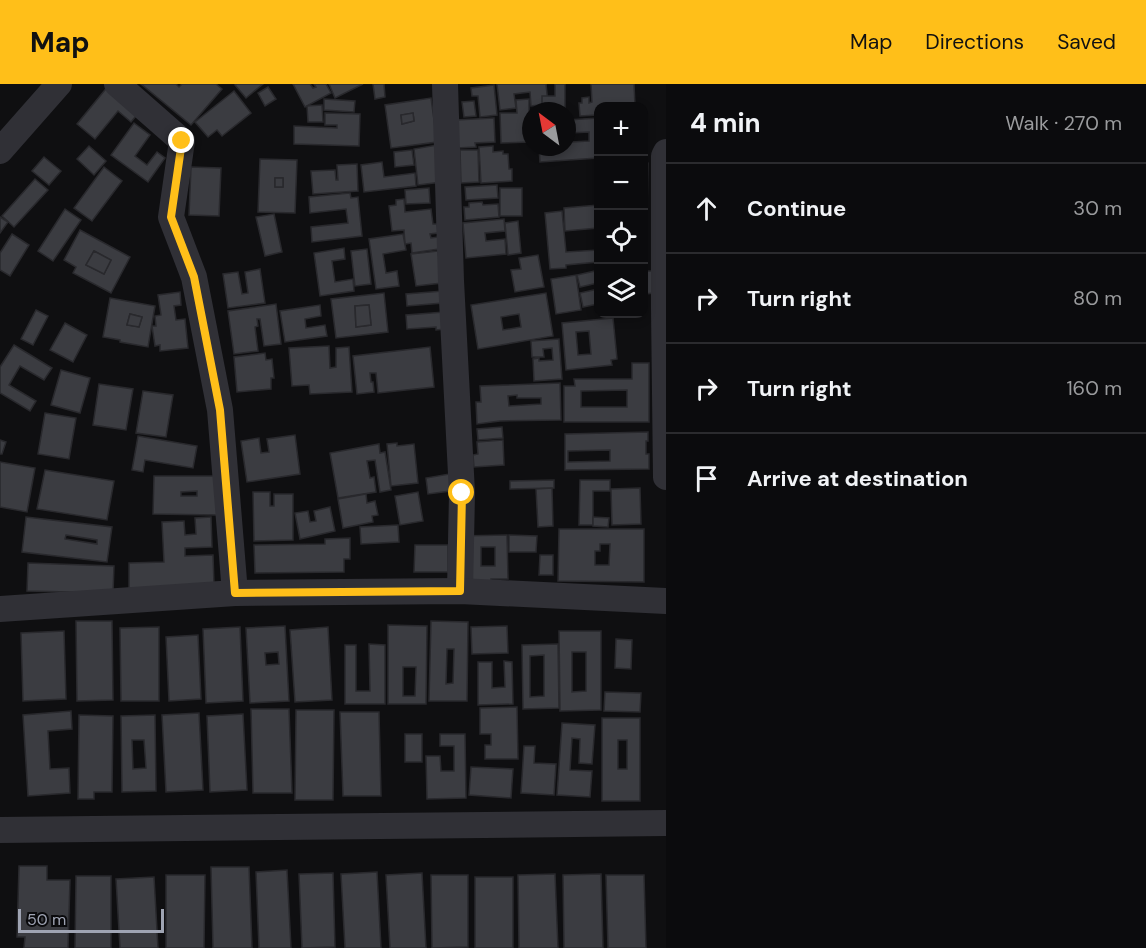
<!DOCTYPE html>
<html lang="en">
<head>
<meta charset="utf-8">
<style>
  body { margin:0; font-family:"DM Sans",sans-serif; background:#141416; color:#f1f3f6 }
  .controls { position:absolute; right:18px; top:18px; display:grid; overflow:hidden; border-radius:12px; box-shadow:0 3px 9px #0003 }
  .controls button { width:54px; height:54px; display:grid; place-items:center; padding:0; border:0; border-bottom:2px solid #2b2b2e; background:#0b0b0d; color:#f1f3f6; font:30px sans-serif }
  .compass { position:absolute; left:522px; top:18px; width:54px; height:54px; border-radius:50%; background:#0b0b0d; box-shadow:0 3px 9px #0003; rotate:328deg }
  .scale { position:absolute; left:18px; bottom:15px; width:146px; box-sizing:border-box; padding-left:6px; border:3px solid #9fa4b3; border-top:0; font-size:16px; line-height:21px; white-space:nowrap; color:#9fa4b3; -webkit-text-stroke:4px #0a0a0c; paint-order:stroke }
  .stop { position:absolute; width:18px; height:18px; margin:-14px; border:4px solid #ffbf19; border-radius:50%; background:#fff }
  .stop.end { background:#ffbf19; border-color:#fff; box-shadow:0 2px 6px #0008 }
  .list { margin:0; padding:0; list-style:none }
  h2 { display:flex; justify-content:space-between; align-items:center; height:78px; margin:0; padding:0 24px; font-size:26px }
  h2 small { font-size:20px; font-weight:400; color:#9a9b9d }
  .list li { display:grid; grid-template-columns:39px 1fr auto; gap:18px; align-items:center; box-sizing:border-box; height:90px; padding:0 24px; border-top:2px solid #2b2b2e }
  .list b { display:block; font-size:22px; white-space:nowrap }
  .list em { font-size:20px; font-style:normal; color:#9a9b9d }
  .icon { flex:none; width:33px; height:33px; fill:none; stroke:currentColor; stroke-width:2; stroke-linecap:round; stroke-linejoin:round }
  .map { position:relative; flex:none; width:666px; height:864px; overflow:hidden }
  header { display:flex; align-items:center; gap:36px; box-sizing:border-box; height:84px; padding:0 30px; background:#ffbf19; color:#111 }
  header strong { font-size:28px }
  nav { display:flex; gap:33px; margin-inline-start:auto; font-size:21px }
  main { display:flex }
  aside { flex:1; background:#0b0b0d }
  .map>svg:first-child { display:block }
</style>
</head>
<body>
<header>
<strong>Map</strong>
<nav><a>Map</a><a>Directions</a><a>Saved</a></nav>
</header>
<main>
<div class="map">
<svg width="666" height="864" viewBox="0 0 666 864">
  <rect width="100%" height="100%" fill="#0f0f11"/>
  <g fill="#3b3c41" stroke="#29292d" stroke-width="1.5" fill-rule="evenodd">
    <path d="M141,0H176L179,3L182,0H216L222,5L191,41Z"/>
    <path d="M237,0H263L246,14L235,1Z"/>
    <path d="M293,0H310L313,4L316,3L314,0H326L331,9L305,23Z"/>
    <path d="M329,0H363L335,14Z"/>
    <path d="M373,0H384L385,13L375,15Z"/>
    <path d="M497,0H546L548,20L531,22L530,8L514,10L516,24L500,26Z"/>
    <path d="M555,0H565V27H542V12H555Z"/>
    <path d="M591,0H634L635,22H598V31L580,32L579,19H582V14L589,13V19L592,18Z"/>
    <path d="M109,1L140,27L131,38L118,27L95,55L77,40Z"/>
    <path d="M494,1L497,31L480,33L478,12H472L471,4Z"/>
    <path d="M268,3L276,15L265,22L258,9Z"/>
    <path d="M234,7L251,29L222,52L217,46L208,53L195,38Z"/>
    <path d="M431,14L437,58L391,64L385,21ZM413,29L414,37L402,40L401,31Z"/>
    <path d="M324,15L355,17L354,28L324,26Z"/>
    <path d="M529,15V29H531V58L501,59L500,29H517L516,16Z"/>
    <path d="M474,17L476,32L464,33L462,18Z"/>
    <path d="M322,21L323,38H308L307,22Z"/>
    <path d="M325,29L360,30L359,62L294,60V42L337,44V41H325Z"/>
    <path d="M413,29L414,37L402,40L401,31Z"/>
    <path d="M494,34L495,58L475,59L476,63L457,64L456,36Z"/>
    <path d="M598,34V74L540,78L539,63H567V36ZM589,48V57L571,58L570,49Z"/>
    <path d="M134,39L150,51L135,72L147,81L157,68L165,74L148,98L111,71Z"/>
    <path d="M437,61L442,98L418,101L414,65Z"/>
    <path d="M89,62L106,77L94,91L77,75Z"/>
    <path d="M493,62V68L503,67V70H508L509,85H512V97L481,99L479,63Z"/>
    <path d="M412,66L414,81L395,83L394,68Z"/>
    <path d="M460,66H478L479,98L461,99Z"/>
    <path d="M44,73L61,87L49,101L32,87Z"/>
    <path d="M260,75L297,76L295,129L258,128ZM275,94H283V103H275Z"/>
    <path d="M382,78L384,93L415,89L416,102L364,108L361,81Z"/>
    <path d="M644,78L648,79L647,128H644Z"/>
    <path d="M357,80L358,107L313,110L311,87L335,86L336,96H338L337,81Z"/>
    <path d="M104,83L122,97L92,137L74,124Z"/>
    <path d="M191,83L221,84L219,132L189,131Z"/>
    <rect x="275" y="94" width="8" height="9"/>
    <path d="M35,95L48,106L14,143L2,132Z"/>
    <path d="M497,101L498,114L466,116L465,103Z"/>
    <path d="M429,104L430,119L406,120L405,106Z"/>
    <rect x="500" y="104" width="22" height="28"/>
    <path d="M350,109L351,114L358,113L362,152L312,158L311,143L348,139L346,125L310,129L309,113Z"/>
    <path d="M404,115L405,128L431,125L433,140H437L438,149L430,150L431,154L438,153L439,165L412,169L411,159L405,160L404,146L392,147L389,122L396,121V116Z"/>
    <path d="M482,118L483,121L498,120L499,133L465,136L464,123H469V119Z"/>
    <path d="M598,121V144L565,147L564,124Z"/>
    <path d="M65,125L81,136L53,177L38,167Z"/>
    <path d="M562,127L566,168L598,166V178L566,181V184L550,185L545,129Z"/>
    <path d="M274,130L282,168L265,172L256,133Z"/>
    <path d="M0,133L8,138L0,149Z"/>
    <path d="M504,135L505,147L485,149L486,157L505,155L506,170L466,174L463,139Z"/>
    <path d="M518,137L521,169L508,171L505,139Z"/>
    <path d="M80,146L130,173L111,209L73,189L76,183L64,176ZM94,167L111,176L104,190L86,181Z"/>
    <path d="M12,150L29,161L10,192L0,186V169Z"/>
    <path d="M403,150L406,166L383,170L386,189L397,187L399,202L376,205L369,155Z"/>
    <path d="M344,164L345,175L332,177L335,198L353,195L354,207L320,212L314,169Z"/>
    <path d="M367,165L371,200L355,202L351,167Z"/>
    <path d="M94,167L111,176L104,190L86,181Z"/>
    <path d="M438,167L442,199L416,202L411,170Z"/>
    <path d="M538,171L544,203L515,208L511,186L521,185L519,174Z"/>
    <path d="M260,185L265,219L228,224L223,190L238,188L242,210L248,209L245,188Z"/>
    <path d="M595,187L598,199L580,203L577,191Z"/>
    <path d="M644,187H652L654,209L645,210V217H644Z"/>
    <path d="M576,191L581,226L556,230L551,195Z"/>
    <path d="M598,205V220L583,223L580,209Z"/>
    <path d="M443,207V219L407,222L406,210Z"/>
    <path d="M180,208L181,221L174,222L176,236L185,235L188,264L160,267V261L155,262L152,242H156L155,232L161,231L158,211Z"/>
    <path d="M384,209L388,248L336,254L331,215ZM369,221L371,241L356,243L355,222Z"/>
    <path d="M546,209L553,252L478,265L471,221ZM519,230L521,243L503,246L501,233Z"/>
    <path d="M110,214L155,222L148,263L120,258V256L103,253ZM130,230L142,233L139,243L127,241Z"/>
    <path d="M276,220L281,260L264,262L260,235H257L258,242L255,243L258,267L234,270L228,227Z"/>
    <path d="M320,221L321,232L305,235L306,244L325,241L327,252L285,258L280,227Z"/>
    <path d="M369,221L371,241L356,243L355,222Z"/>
    <path d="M36,226L48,232L33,261L21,255Z"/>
    <path d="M444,228L445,245L436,246V243L407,245L406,231Z"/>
    <path d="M130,230L142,233L139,243L127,241Z"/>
    <path d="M613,234L617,275L611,276L612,281L566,286L562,239ZM589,247L591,270L578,271L576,248Z"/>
    <path d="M65,239L87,251L73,278L50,266Z"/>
    <path d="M559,255L562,295L534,297L533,275L539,274V277L553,276L552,264L543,265L544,273H532L531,257Z"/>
    <path d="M14,261L52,284L44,296L20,282L9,301L36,317L30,327L0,309V283Z"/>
    <path d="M329,262L330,284L336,283V264L349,263L352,308L310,310L309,301L292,302L289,264Z"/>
    <path d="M430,263L434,303L378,309L376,289H370L371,298H373L374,308L357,310L353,272Z"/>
    <path d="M265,269L266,276L272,275L274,294H271V305L237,308L234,273Z"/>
    <path d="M632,279H649V338H564V302H575L574,295H632ZM627,306V323H581V307Z"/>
    <path d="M61,286L90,294L80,329L51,321Z"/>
    <path d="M560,299L561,336L500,337L477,340L476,318H481L480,302ZM517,311V314H541V320L509,322L508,312Z"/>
    <path d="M99,300L133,305L126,346L93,341Z"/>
    <path d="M143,307L173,311L166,353L136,349Z"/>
    <path d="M45,329L76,334L69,375L38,370Z"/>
    <path d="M502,343L503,354L478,356L477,345Z"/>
    <path d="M648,348V357H646V370H649V385L565,386V350ZM610,366V377L568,378V367Z"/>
    <path d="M295,351L300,390L247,398L241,357L259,354L261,369L269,368L267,355Z"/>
    <path d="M138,352L197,362L193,384L145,376L143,388L132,386Z"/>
    <path d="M0,356L6,358L2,370H0Z"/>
    <path d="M503,356L504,381L474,383L473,371L478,370L477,358Z"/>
    <path d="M397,359V362L414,360L418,399L391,402L387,360Z"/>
    <path d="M379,360L380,369L385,368L391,406L380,408L375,376L367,377L370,394L374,393L376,408L338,414L330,369Z"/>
    <path d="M0,378L35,384L27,428L0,423Z"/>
    <path d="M45,386L114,397L107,436L37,425Z"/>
    <path d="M455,389L458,406L428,410L426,394Z"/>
    <path d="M154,392H217V431L153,430ZM197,407V412H181V408Z"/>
    <path d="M554,396V404L510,405V397Z"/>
    <path d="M580,396H610V407H593V441H579Z"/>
    <path d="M552,404L553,442L538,443L536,405Z"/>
    <path d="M640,404L641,440L612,441L611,405Z"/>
    <path d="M253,408H270V422H274V410H293V456L254,457Z"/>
    <path d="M418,408L423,437L400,441L395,412Z"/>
    <path d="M366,410L367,419L375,417L378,431L372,432L373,438L343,444L338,415Z"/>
    <path d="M330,423L335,447L300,455L295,429L308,427L310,438L316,437L314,427Z"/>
    <path d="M26,433L112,443L107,478L22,468ZM66,451L97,456V460L65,455Z"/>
    <path d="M211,433L212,463L185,464V472L213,471L214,501L129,505V479L164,478L162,438L184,437L185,451L196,450L195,434Z"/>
    <path d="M593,433L609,434L608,443L593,442Z"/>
    <path d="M398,441L399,458L361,460L360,443Z"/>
    <path d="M559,445H644V498L558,497ZM600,460H610L609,481H595V467H600Z"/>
    <path d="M507,451L508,495H491V500L457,496V452ZM481,463H495V482H481Z"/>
    <path d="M509,451L537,452L536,468H509Z"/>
    <path d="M350,454V475H344V488L255,489L254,461L325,460V455Z"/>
    <path d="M415,461H448V488H414Z"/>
    <path d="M540,471H553V491H539Z"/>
    <path d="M28,479L114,482L113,509L27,507Z"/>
    <path d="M76,537H112L113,616L77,617Z"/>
    <path d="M431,537L468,538L467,617H429ZM447,565H454L453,599L446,600Z"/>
    <path d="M388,541L427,542L426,620H388ZM403,583H416L415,612H403Z"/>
    <path d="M285,542L289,617L250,619L246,544ZM278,568L279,580L266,581L265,569Z"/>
    <path d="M507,542L508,569L472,570L471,543Z"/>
    <path d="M159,543V617H121L120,544Z"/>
    <path d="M240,543L243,617L206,619L203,545Z"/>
    <path d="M328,543L332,616L295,618L290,546Z"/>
    <path d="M64,547L66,615L23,617L21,549Z"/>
    <path d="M559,547H601V626L560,627ZM572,568H586V607L572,608Z"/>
    <path d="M198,551L201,615L169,617L166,553Z"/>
    <path d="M616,555L632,556L631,585L615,584Z"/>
    <path d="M369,560L385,561V620H345V561H356V607H370Z"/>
    <path d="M558,560L559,624L523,625L522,561ZM544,571V612L530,613V572Z"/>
    <path d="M504,577L512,578L513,620L478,621V578H492V604L505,603Z"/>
    <path d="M605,608L641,609L640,628L604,627Z"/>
    <path d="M517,623L518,675H485V661H491V650H480V624Z"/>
    <path d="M251,625H289L292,709H253Z"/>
    <path d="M296,626H334L333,716H295Z"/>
    <path d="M71,627L72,645L48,647L50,685L69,684L70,709L28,712L23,631Z"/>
    <path d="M340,628H379L381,712H343Z"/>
    <path d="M199,629L203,706L166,708L162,631Z"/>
    <path d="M243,630L247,706L210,708L207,632Z"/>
    <path d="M79,631L113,632L112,708H94V715H78Z"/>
    <path d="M155,631L156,707L122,708L121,632ZM132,656H144L146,684L133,685Z"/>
    <path d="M602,634H640V717H602ZM618,656H627V685H618Z"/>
    <path d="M562,639L595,641L592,680L579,679L580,655L572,654L570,686L592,687L590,713L557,711Z"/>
    <rect x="405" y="650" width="17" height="28"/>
    <path d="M440,650H465L466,714L427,715L426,672H440L441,687H454V662H440Z"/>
    <path d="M524,662H535L534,679L556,680L554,711L521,709Z"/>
    <path d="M471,683L513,685L511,714L469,711Z"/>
    <path d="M19,782H47V796H70L68,864H24L25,853H17Z"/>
    <path d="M211,783H249L252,864H213Z"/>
    <path d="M287,786L291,864H259L256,788Z"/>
    <path d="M377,788L381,864H345L341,790Z"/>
    <path d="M333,789L335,863L302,864L299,790Z"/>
    <path d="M422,789L426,864H390L386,791Z"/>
    <path d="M555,790L558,864H519L518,791Z"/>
    <path d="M601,790L603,864H564L563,791Z"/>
    <path d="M166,791H205L204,864H166Z"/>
    <path d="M431,791H468V863L432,864Z"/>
    <path d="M606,791H644L646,864H608Z"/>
    <path d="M76,792H111V864H75Z"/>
    <path d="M154,793L158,864H120L116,795Z"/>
    <rect x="475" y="793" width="38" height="71"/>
  </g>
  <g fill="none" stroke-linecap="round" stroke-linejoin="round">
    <g stroke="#303036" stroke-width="26">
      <path d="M117,0L182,57L171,133L194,193L220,326L235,509"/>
      <path d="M445,0L451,197L462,409L460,507"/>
      <path d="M0,67L59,0"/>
      <path d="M666,68L664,72V225L666,393"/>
      <path d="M0,525L235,509L460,507L666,517"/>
      <path d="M0,746L666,739"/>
    </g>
  </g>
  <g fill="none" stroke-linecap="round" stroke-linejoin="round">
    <path stroke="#ffbf19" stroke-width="8" d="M182,57L171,133L194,193L220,326L235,509L460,507L462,409"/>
  </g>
</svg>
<div class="controls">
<button>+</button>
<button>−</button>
<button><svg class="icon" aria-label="locate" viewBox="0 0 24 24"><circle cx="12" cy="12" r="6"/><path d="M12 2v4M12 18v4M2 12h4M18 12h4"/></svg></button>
<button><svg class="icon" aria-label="layers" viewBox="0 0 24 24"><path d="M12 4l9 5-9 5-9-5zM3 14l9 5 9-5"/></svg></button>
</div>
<svg class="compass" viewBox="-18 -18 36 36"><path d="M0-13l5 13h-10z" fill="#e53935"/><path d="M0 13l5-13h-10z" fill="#9a9b9d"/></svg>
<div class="scale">50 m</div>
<div class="stop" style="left:462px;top:409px"></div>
<div class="stop end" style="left:182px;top:57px"></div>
</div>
<aside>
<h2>4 min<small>Walk · 270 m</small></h2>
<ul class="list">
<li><svg class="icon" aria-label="ahead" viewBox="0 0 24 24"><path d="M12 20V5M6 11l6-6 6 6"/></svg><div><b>Continue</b></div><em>30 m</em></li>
<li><svg class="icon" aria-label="right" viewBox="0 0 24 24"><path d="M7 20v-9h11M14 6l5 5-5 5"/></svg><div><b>Turn right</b></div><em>80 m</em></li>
<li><svg class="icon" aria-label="right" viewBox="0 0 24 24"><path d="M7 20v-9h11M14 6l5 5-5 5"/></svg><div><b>Turn right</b></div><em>160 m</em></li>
<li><svg class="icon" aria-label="arrive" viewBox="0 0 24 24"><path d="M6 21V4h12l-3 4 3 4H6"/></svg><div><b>Arrive at destination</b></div></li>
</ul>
</aside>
</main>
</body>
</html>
